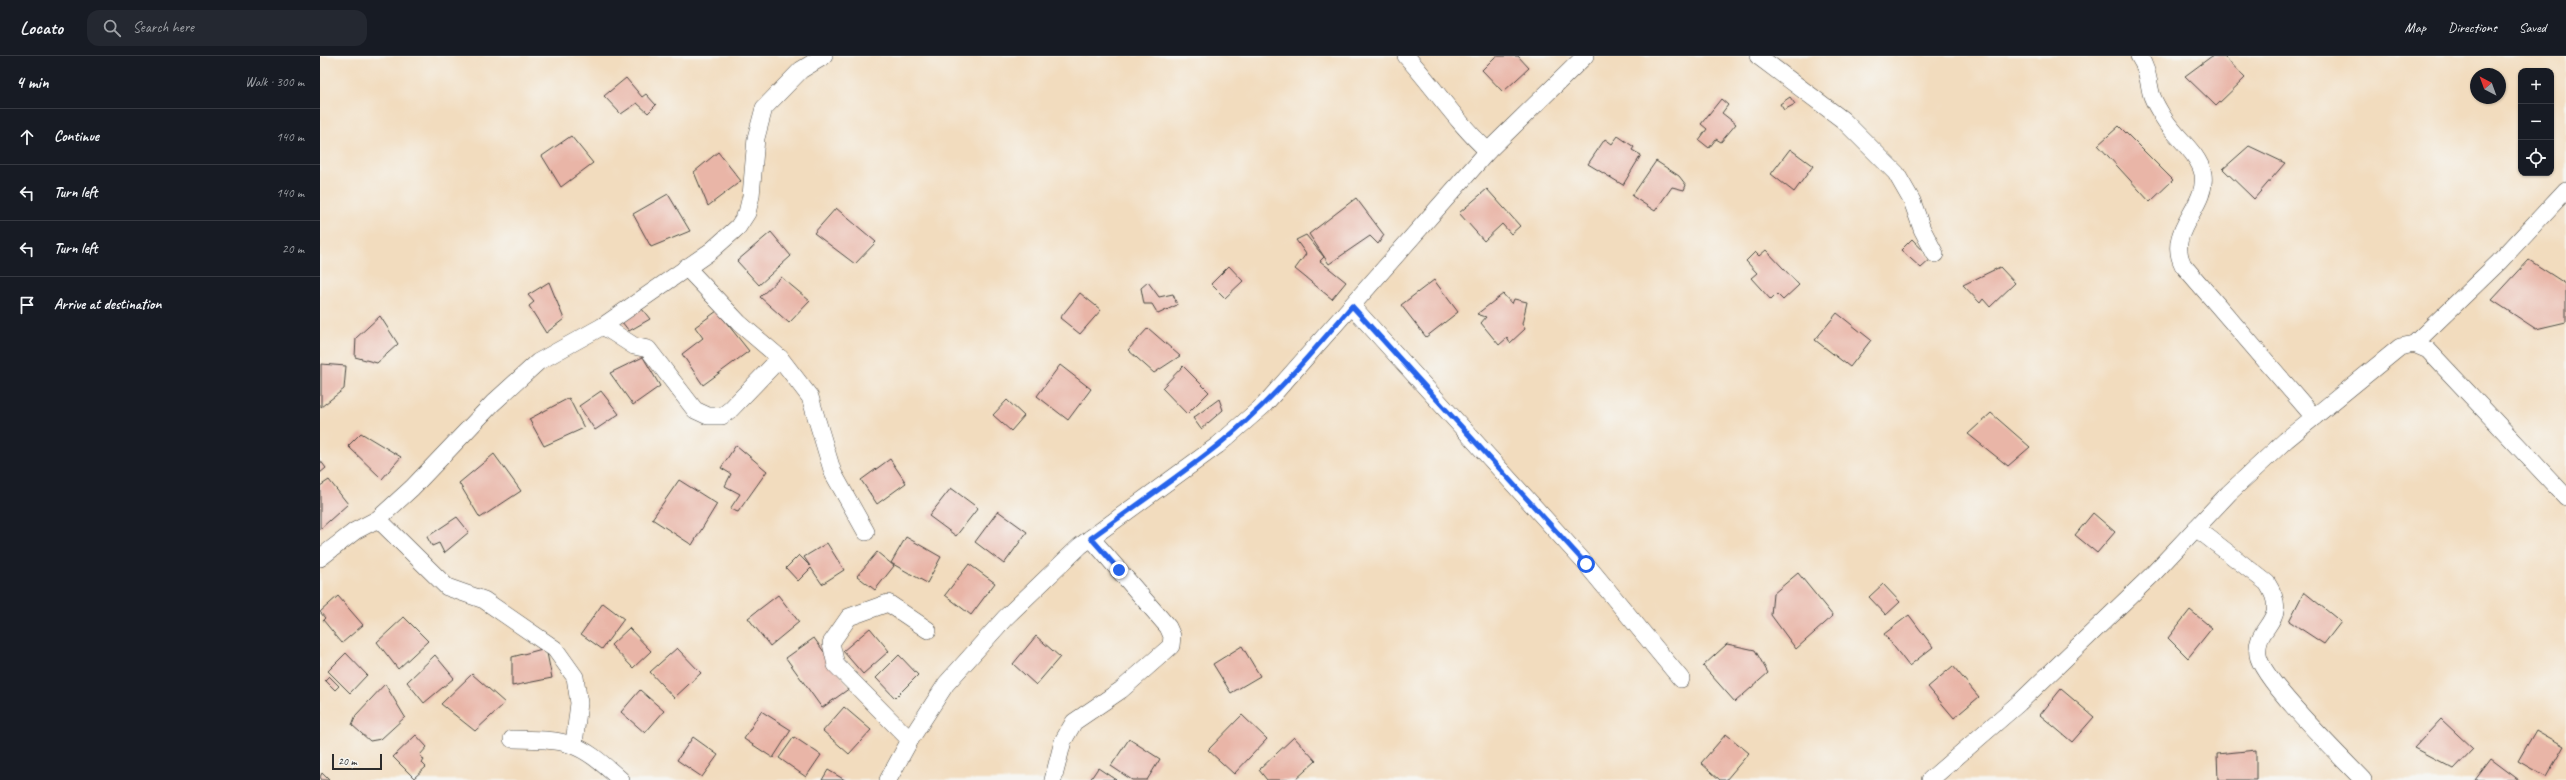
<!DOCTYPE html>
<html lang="en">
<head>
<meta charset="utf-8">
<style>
  body { margin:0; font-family:Caveat,sans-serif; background:#242831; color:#f1f3f6 }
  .controls { position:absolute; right:12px; top:12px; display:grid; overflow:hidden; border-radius:8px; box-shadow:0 1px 3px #0004 }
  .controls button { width:36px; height:36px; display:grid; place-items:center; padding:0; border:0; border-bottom:1px solid #363941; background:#171b24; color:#f1f3f6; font:20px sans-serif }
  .compass { position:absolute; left:2150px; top:12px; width:36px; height:36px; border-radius:50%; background:#171b24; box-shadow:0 1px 3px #0004; rotate:319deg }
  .scale { position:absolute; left:12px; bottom:10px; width:50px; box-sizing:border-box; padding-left:4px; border:2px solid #2b2b2b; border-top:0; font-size:11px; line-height:14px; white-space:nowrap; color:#2b2b2b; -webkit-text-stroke:3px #f6f6f2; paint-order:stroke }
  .stop { position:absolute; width:12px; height:12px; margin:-9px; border:3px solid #2563eb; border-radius:50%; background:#fff }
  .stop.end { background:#2563eb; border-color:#fff; box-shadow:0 1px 4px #0008 }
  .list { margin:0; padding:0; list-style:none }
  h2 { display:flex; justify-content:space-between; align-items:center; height:52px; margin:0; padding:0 16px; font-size:17px }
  h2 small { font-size:13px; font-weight:400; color:#9ea1a6 }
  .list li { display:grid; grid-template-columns:26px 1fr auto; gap:12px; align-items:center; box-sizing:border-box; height:56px; padding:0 16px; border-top:1px solid #363941 }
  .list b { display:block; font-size:15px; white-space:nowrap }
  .list em { font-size:13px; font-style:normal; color:#9ea1a6 }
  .icon { flex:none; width:22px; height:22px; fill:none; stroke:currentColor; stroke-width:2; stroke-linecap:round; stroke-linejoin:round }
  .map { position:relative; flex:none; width:2246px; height:724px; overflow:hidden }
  header { display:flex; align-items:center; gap:24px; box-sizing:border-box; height:56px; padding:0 20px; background:#171b24; border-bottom:1px solid #363941 }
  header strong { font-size:19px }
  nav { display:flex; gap:22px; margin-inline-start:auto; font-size:14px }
  .search { width:280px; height:36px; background:#242831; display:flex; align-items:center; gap:10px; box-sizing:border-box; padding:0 14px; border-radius:12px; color:#9ea1a6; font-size:15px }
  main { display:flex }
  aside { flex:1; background:#171b24 }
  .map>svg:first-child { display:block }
</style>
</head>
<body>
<header>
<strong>Locato</strong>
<div class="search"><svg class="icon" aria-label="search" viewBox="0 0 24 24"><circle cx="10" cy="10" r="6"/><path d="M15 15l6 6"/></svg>Search here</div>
<nav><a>Map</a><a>Directions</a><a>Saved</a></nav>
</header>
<main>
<aside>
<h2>4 min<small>Walk · 300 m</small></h2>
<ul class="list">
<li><svg class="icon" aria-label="ahead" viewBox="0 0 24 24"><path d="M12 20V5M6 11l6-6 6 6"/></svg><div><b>Continue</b></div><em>140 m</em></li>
<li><svg class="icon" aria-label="left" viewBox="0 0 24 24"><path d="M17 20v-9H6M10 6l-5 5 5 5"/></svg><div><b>Turn left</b></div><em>140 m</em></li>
<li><svg class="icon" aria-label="left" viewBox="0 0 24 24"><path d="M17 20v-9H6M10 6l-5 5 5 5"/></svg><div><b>Turn left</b></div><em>20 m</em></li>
<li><svg class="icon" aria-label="arrive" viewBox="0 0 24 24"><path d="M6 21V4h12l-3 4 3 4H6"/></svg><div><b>Arrive at destination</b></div></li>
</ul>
</aside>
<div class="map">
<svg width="2246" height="724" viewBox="0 0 2246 724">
  <rect width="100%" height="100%" fill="#f6f6f2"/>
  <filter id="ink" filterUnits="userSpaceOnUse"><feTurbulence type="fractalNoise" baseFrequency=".025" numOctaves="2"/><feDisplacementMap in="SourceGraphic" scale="8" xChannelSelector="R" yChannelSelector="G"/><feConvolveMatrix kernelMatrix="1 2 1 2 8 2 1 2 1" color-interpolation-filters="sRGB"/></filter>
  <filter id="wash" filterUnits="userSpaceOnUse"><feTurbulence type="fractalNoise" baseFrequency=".012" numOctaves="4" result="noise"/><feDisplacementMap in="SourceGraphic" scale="16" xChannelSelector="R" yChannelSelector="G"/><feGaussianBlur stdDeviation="0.9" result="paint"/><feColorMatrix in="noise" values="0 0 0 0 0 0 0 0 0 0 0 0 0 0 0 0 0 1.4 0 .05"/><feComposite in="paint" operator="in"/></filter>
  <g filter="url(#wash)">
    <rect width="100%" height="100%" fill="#f2dcbe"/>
    <g id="blocks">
      <g fill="#e9b5a7">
        <path d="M1176,0H1198L1209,12L1183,36L1162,14Z"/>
        <path d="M1892,0H1904L1925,22L1896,50L1865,20Z"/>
        <path d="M306,22L322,41L326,38L336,49L328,57L317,47L301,58L284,40Z"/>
        <path d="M1470,41L1475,48L1464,54L1460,48Z"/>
        <path d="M1401,43L1408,49L1402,57L1416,68L1401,86L1396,83L1389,92L1379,84L1387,73L1381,68Z"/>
        <path d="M1799,70L1853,124L1830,146L1778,89Z"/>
        <path d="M251,80L273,107L241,131L222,100Z"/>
        <path d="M1298,80L1314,91L1312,94L1321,99L1303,129L1268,108L1285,83L1292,88Z"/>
        <path d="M1929,90L1965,107L1934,143L1903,113Z"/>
        <path d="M1470,93L1493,110L1474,136L1451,118Z"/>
        <path d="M398,96L421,125L388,150L374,116Z"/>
        <path d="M1336,105L1359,120L1366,129L1364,134L1352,131L1335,155L1312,140Z"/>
        <path d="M1167,133L1200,170L1191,178L1182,168L1164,185L1139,157Z"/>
        <path d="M348,138L370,175L331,191L313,158Z"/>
        <path d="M1036,142L1064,179L1058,188L1050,180L1009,208L989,178Z"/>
        <path d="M516,152L556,186L535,208L494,177Z"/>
        <path d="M451,176L471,200L439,229L417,205Z"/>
        <path d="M986,179L1004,201L1000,205L1026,226L1012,243L975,213L986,198L976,184Z"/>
        <path d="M1592,183L1611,203L1601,212L1581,194Z"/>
        <path d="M1446,194L1479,229L1463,244L1457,238L1451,244L1431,222L1437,217L1426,205L1435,196L1439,200Z"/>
        <path d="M2209,204L2246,228V266L2216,273L2172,244Z"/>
        <path d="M909,210L923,225L905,242L891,228Z"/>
        <path d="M1680,211L1695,227L1670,251L1663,243L1660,247L1643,229Z"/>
        <path d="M461,221L490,245L469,267L440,241Z"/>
        <path d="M1114,224L1138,256L1106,281L1081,249Z"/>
        <path d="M229,226L244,263L226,277L209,250L214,246L208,239Z"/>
        <path d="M828,226L839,241L853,238L857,249L838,258L832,248H824L821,232Z"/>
        <path d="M760,237L781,254L760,278L740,262Z"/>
        <path d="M1183,238L1192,248L1194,243L1207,246L1202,268L1205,273L1190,287L1187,282L1179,289L1161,267L1166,261L1157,258Z"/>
        <path d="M322,253L330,263L309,275L302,266Z"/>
        <path d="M397,255L429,295L383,329L362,298L383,282L375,271Z"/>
        <path d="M1517,257L1551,284L1530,311L1495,284Z"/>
        <path d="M60,260L78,288L57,307L35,301L36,282Z"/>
        <path d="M828,272L860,300L834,317L808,294Z"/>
        <path d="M323,301L340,330L313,349L290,317Z"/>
        <path d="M1,308L26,310L24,333L1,351Z"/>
        <path d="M740,309L771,333L748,364L717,340Z"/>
        <path d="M863,310L889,336L867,358L842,332Z"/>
        <path d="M281,335L299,358L275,374L259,350Z"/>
        <path d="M249,342L264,372L224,390L209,363Z"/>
        <path d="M899,343L903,354L881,373L873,362Z"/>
        <path d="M687,344L704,360L691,375L673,359Z"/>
        <path d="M1671,357L1710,391L1688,410L1648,378Z"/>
        <path d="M41,377L81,401L62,423L28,390Z"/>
        <path d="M416,389L447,415L418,456L410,453L420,438L405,430L411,418L401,412Z"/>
        <path d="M174,398L201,435L160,462L139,427Z"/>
        <path d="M570,403L586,427L557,448L541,424Z"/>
        <path d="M0,404L6,412L0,417Z"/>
        <path d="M9,424L28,448L0,473V430Z"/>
        <path d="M359,424L397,448L372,489L332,463Z"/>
        <path d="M631,432L658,452L636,480L609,460Z"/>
        <path d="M678,455L707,476L684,508L655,486Z"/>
        <path d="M1773,457L1795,476L1777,497L1755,479Z"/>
        <path d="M137,461L149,476L124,497L119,487L112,490L107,481Z"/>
        <path d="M586,481L621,501L607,527L571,507Z"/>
        <path d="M507,487L524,514L502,528L491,512L478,525L466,512L479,499L490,510L484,501Z"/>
        <path d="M557,496L574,510L555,534L537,520Z"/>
        <path d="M649,508L675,527L651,559L625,539Z"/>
        <path d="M1478,517L1513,560L1476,593L1451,559L1453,538Z"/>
        <path d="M1563,528L1580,546L1566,559L1549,541Z"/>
        <path d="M1984,536L2021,566L2004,588L1969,565Z"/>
        <path d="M458,539L479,566L450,590L428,562Z"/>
        <path d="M18,540L43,569L22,587L3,564L5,562L0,556Z"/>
        <path d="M283,547L304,563L282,593L261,578Z"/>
        <path d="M1870,554L1892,572L1868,602L1848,582Z"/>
        <path d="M1589,559L1613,591L1589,610L1564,578Z"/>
        <path d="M84,561L108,585L78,613L57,586Z"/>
        <path d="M309,572L331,595L313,612L291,589Z"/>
        <path d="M550,572L569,595L543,618L523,595Z"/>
        <path d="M716,580L740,601L716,629L693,608Z"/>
        <path d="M494,582L530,632L502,652L466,602Z"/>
        <path d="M1407,588L1435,594L1448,617L1415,646L1383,610Z"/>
        <path d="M922,590L940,620L911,637L893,608Z"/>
        <path d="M226,592L232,622L192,630V601Z"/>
        <path d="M357,592L381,617L354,642L330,616Z"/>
        <path d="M26,597L47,619L30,637L8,615Z"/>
        <path d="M115,599L134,622L104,647L87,626Z"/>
        <path d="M579,599L598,619L575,642L556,622Z"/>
        <path d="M1633,610L1659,641L1634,662L1608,631Z"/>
        <path d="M152,618L185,647L155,675L121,648Z"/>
        <path d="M9,620L19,630L15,634L5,624Z"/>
        <path d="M65,628L85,661L61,683L50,685L32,669L36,659Z"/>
        <path d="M1741,633L1774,661L1752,686L1720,659Z"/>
        <path d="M320,634L344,655L325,677L301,656Z"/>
        <path d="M524,651L551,674L529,698L503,675Z"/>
        <path d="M441,655L471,674L453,702L424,683Z"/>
        <path d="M922,659L947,683L914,718L888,694Z"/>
        <path d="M2121,663L2153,693L2134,713L2094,692Z"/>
        <path d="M2216,674L2244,690L2226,721L2198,705Z"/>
        <path d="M1406,678L1429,697L1406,724H1400L1381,707Z"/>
        <path d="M96,679L107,691L100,699L104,704L102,707L106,711L94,722L73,701Z"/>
        <path d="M373,681L398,699L382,721L357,704Z"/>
        <path d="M474,681L501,699L486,721L459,702Z"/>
        <path d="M974,681L996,705L975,724H947L939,714Z"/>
        <path d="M809,683L840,703L827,724H812L791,710Z"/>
        <path d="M1936,694V724H1898L1897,698Z"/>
        <path d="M2171,703L2199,724H2155Z"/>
        <path d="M778,712L796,724H770Z"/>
        <path d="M508,714L525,724H502Z"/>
        <path d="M2,717L9,724H2L0,721Z"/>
      </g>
    </g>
  </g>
  <g filter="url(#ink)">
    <use href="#blocks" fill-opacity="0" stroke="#494641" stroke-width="1"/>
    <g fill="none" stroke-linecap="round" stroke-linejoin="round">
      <defs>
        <g id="minor">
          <path d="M1086,0C1114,31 1137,67 1168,95"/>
          <path d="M1438,0L1523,64L1576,117L1592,145L1602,173L1615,198"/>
          <path d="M1819,0C1827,12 1828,23 1831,37C1833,45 1839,54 1843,61C1854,80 1879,97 1883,118C1888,152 1845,174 1863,209L1994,361"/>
          <path d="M366,211L419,267L460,302L490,341L513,417L546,476"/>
          <path d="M1032,250L1266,508L1361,623"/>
          <path d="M283,270L314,290L328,293L375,354L388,360H402L411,353L460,302"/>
          <path d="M2094,288L2179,206L2246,134"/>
          <path d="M58,463L127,531L164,544L235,593L255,621L259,647L254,688"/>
          <path d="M1876,472L1947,527C1972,566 1934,568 1938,599C1941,623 2023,703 2043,724"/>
          <path d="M0,502L35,475L58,463L92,432L173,347L218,306L283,270L391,195L418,171L427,157L431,140L436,82L444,52L481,14L504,0"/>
          <path d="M192,683C250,684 257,684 301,724"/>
          <path d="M590,684L516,609L511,587L529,561L568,547L608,574"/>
          <path d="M568,724L590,684L626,628L685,562L760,490L898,389L944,349L1168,95L1265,0"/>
          <path d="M733,724L743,685L754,666L801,634L851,590L852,580L848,571L771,482"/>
          <path d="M1610,724L1699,647L1832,519L1909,437L1966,384L2080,291L2094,288L2108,294L2246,441"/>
        </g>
      </defs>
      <use href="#minor" stroke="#494641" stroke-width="18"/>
      <use href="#minor" stroke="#fff" stroke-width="17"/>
    </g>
  </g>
  <g fill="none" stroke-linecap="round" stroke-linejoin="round" filter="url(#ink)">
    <path stroke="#2563eb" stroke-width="5" d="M799,514L771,482C813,451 857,422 898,389C948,349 990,299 1032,250L1266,508"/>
  </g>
</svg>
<div class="controls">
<button>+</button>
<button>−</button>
<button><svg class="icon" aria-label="locate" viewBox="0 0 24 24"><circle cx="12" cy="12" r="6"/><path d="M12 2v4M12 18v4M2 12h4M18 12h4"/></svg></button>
</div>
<svg class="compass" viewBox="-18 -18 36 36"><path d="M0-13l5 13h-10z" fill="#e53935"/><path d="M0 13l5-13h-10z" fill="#9ea1a6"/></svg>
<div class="scale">20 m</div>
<div class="stop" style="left:1266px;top:508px"></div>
<div class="stop end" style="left:799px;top:514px"></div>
</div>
</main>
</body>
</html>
